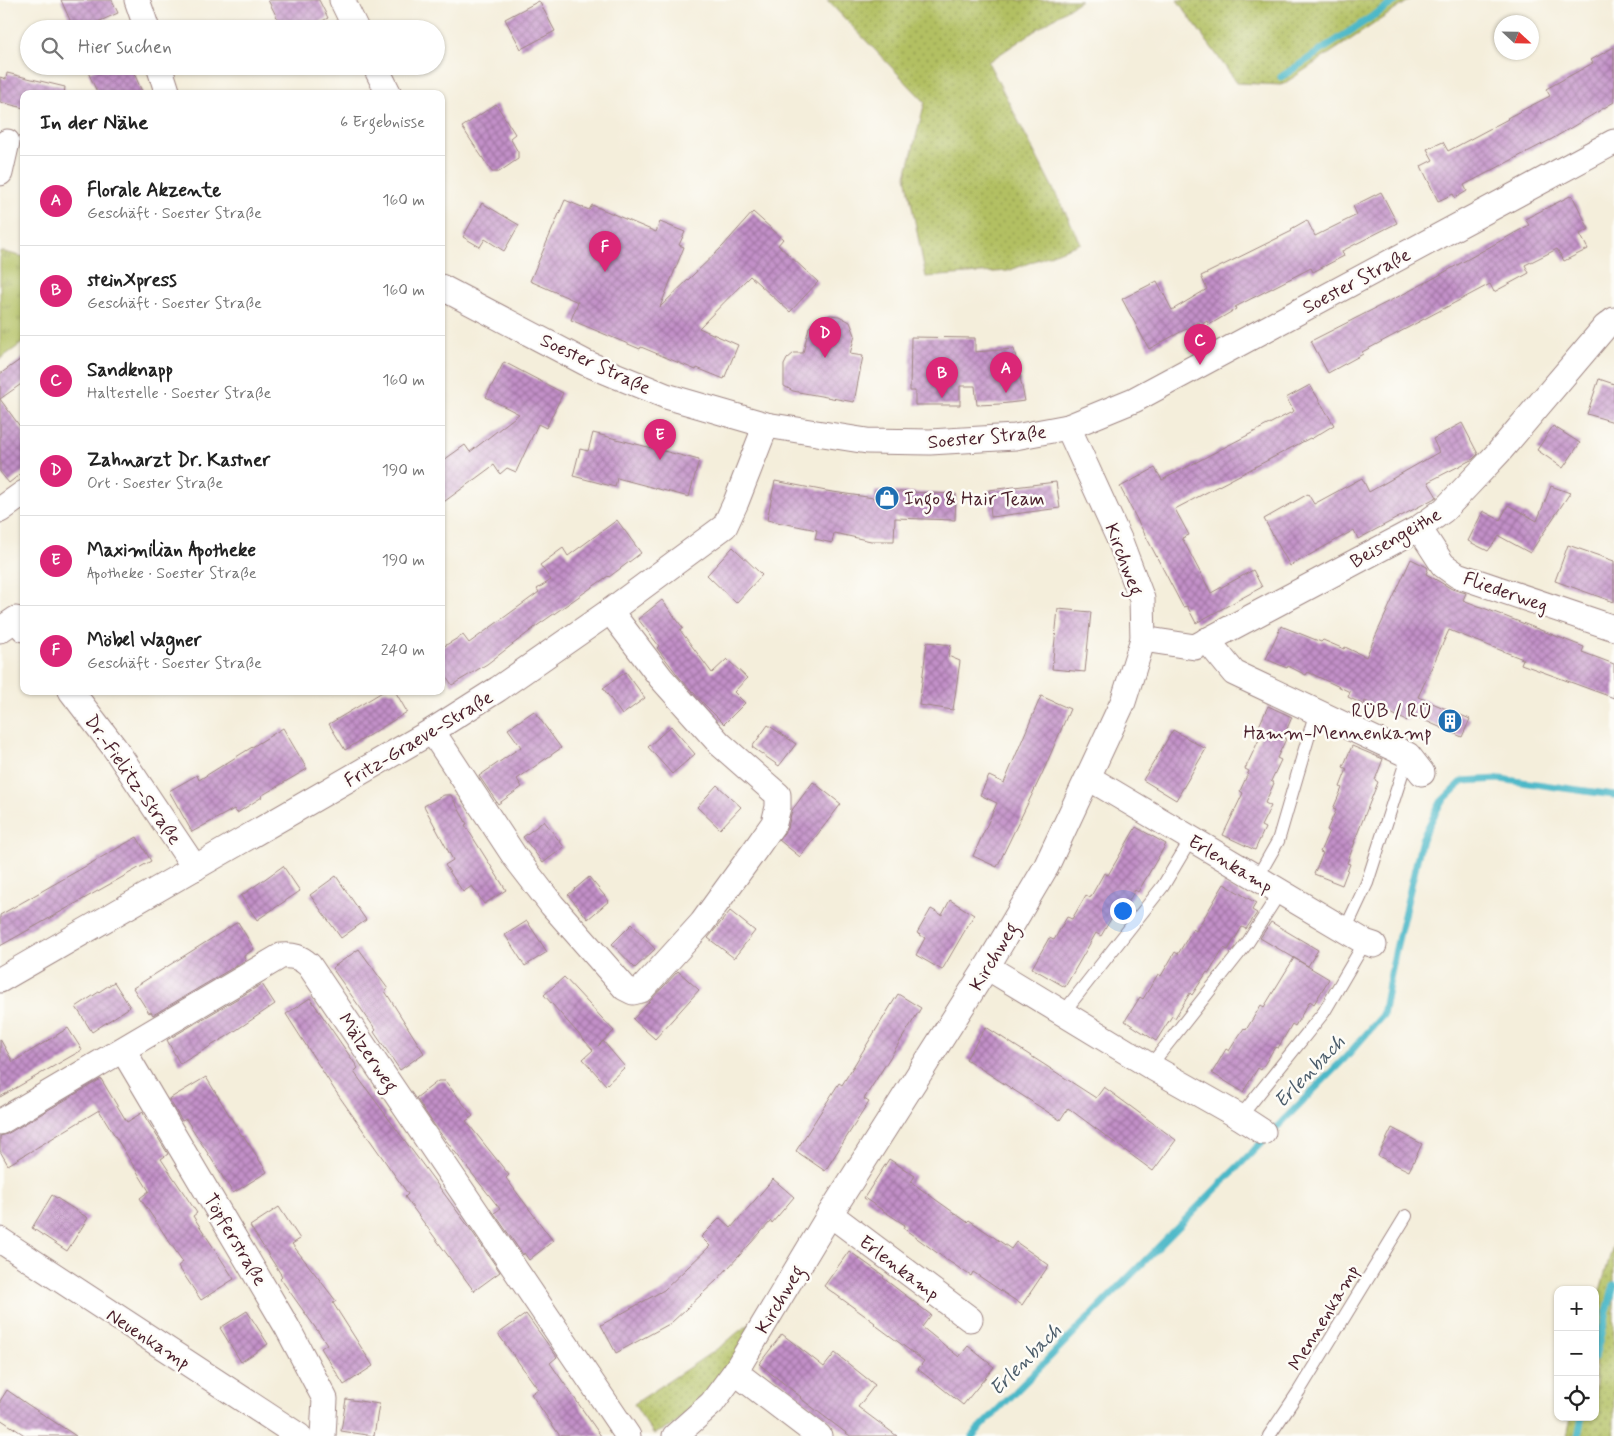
<!DOCTYPE html>
<html lang="de">
<head>
<meta charset="utf-8">
<style>
  body { margin:0; font-family:Mynerve,sans-serif; background:#f2f2f2; color:#222 }
  .controls { position:absolute; right:15px; bottom:15px; display:grid; overflow:hidden; border-radius:10px; box-shadow:0 1px 4px #0004 }
  .controls button { width:45px; height:45px; display:grid; place-items:center; padding:0; border:0; border-bottom:1px solid #e0e0e0; background:#fff; color:#222; font:25px sans-serif }
  .compass { position:absolute; left:1494px; top:15px; width:45px; height:45px; border-radius:50%; background:#fff; box-shadow:0 1px 4px #0004; rotate:112deg }
  .you { position:absolute; left:1122px; top:910px; width:18px; height:18px; margin:-12px; border:4px solid #fff; border-radius:50%; background:#1a73e8; box-shadow:0 0 0 8px #1a73e833 }
  .badge { display:grid; place-items:center; width:32px; height:32px; border-radius:50%; background:#db2777; color:#fff; font-size:16px; font-weight:700 }
  .pin { position:absolute; translate:-50% -41px; filter:drop-shadow(0 1px 2px #0008) }
  .pin::after { content:''; position:absolute; top:26px; width:18px; height:15px; background:inherit; clip-path:polygon(0 0,100% 0,50% 100%) }
  .list { margin:0; padding:0; list-style:none }
  h2 { display:flex; justify-content:space-between; align-items:center; height:65px; margin:0; padding:0 20px; font-size:21px }
  h2 small { font-size:16px; font-weight:400; color:#767676 }
  .list li { display:grid; grid-template-columns:32px 1fr auto; gap:15px; align-items:center; box-sizing:border-box; height:90px; padding:0 20px; border-top:1px solid #e0e0e0 }
  .list b { display:block; font-size:19px; white-space:nowrap }
  .list p { margin:0; font-size:16px; white-space:nowrap; color:#767676 }
  .list em { font-size:16px; font-style:normal; color:#767676 }
  .icon { flex:none; width:28px; height:28px; fill:none; stroke:currentColor; stroke-width:2; stroke-linecap:round; stroke-linejoin:round }
  .map { position:relative; flex:none; width:1614px; height:1436px; overflow:hidden }
  .search { position:absolute; background:#fff; box-shadow:0 1px 4px #0004; left:20px; top:20px; width:425px; height:55px; display:flex; align-items:center; gap:12px; box-sizing:border-box; padding:0 18px; border-radius:28px; color:#767676; font-size:19px }
  .panel { position:absolute; background:#fff; box-shadow:0 1px 4px #0004; left:20px; top:90px; width:425px; height:605px; border-radius:10px }
  .map>svg:first-child { display:block }
</style>
</head>
<body>
<div class="map">
<svg width="1614" height="1436" viewBox="0 0 1614 1436">
  <defs>
    <pattern id="grass-dots" width="8" height="8" patternUnits="userSpaceOnUse" patternTransform="scale(1.25)"><rect width="8" height="8" fill="#b2c062"/><path d="M2 2h.1M6 6h.1" fill="none" stroke="#939b51" stroke-width="1.8" stroke-linecap="round"/></pattern>
    <pattern id="park-tufts" width="24" height="20" patternUnits="userSpaceOnUse" patternTransform="scale(1.25)"><rect width="24" height="20" fill="#b2c062"/><path d="M3 7l-1-3M5 7V3M7 7l1-3M15 17l-1-3M17 17v-4M19 17l1-3" fill="none" stroke="#939b51"/></pattern>
    <pattern id="building-cross-hatch" width="8" height="8" patternUnits="userSpaceOnUse" patternTransform="scale(1.25)"><rect width="8" height="8" fill="#c290c8"/><path d="M0 0l8 8M0 8l8-8" fill="none" stroke="#a075a3"/></pattern>
  </defs>
  <rect width="100%" height="100%" fill="#fdfcf7"/>
  <filter id="ink" filterUnits="userSpaceOnUse"><feTurbulence type="fractalNoise" baseFrequency=".02" numOctaves="2"/><feDisplacementMap in="SourceGraphic" scale="10" xChannelSelector="R" yChannelSelector="G"/><feConvolveMatrix kernelMatrix="1 2 1 2 8 2 1 2 1" color-interpolation-filters="sRGB"/></filter>
  <filter id="wash" filterUnits="userSpaceOnUse"><feTurbulence type="fractalNoise" baseFrequency=".0096" numOctaves="4" result="noise"/><feDisplacementMap in="SourceGraphic" scale="20" xChannelSelector="R" yChannelSelector="G"/><feGaussianBlur stdDeviation="1.12" result="paint"/><feColorMatrix in="noise" values="0 0 0 0 0 0 0 0 0 0 0 0 0 0 0 0 0 1.4 0 .05"/><feComposite in="paint" operator="in"/></filter>
  <g filter="url(#wash)">
    <rect width="100%" height="100%" fill="#f4eedb"/>
    <g fill="url(#grass-dots)" stroke="#7e7046">
      <path d="M827,0H1081L988,62L1081,243L1008,271L926,277L906,176L925,102Z"/>
      <path d="M1177,0H1410L1282,85L1237,83Z"/>
      <path d="M1614,1242V1436H1567L1571,1417H1595V1308Z"/>
      <path d="M756,1320L725,1378L671,1427L653,1434L634,1404L723,1345L738,1332Z"/>
    </g>
    <path fill="url(#park-tufts)" stroke="#7e7046" d="M0,251L24,257V342L0,359Z"/>
    <g fill="none" stroke-linecap="round" stroke-linejoin="round">
      <g stroke="#4cb8c8" stroke-width="7">
        <path d="M1281,77L1397,0"/>
        <path d="M1595,1357L1614,1285"/>
        <path d="M972,1436L1346,1057L1383,1015L1395,953L1422,839L1441,802L1463,781L1500,779L1614,795"/>
        <path d="M1578,1436L1582,1417"/>
      </g>
    </g>
    <g id="blocks">
      <g fill="url(#building-cross-hatch)">
        <path d="M61,0H112L118,13L82,29H74Z"/>
        <path d="M268,0H319L328,18L307,29H283Z"/>
        <path d="M539,1L555,31L521,49L505,19Z"/>
        <path d="M1614,47V102L1552,139L1464,185L1467,191L1455,198L1453,194L1438,201L1421,166L1433,160L1427,149L1443,142L1448,151L1508,119L1507,118L1550,96L1546,89L1593,63L1591,60Z"/>
        <path d="M102,66H131L143,94H98L88,72Z"/>
        <path d="M7,73L65,87L64,94H24V108L0,102V77L6,79Z"/>
        <path d="M496,104L515,134L510,138L518,152V159L499,172H492L462,127Z"/>
        <path d="M1381,192L1397,223L1342,251L1344,256L1313,272L1311,268L1235,307L1236,309L1209,325L1207,321L1201,325L1199,322L1149,349L1122,299L1157,281L1172,310L1207,289L1201,276L1292,231L1291,229L1307,220L1315,236L1357,215L1353,206Z"/>
        <path d="M1572,195L1589,229L1580,234L1588,249L1564,261L1557,249L1525,265L1529,273L1494,292L1490,284L1362,352L1363,354L1328,373L1311,341L1425,283L1529,225L1525,219Z"/>
        <path d="M565,200L589,210L592,205L656,232L660,222L685,232L679,245L684,247L660,307L723,246L753,212L783,239L778,245L818,282L790,312L750,276L699,328L738,345L724,379L697,368L696,370L641,347L640,349L571,320L578,302L530,281Z"/>
        <path d="M482,203L519,225L504,251L485,239L480,247L463,237Z"/>
        <path d="M830,315L839,316L850,322L855,335L850,354L863,356L854,402L793,391L784,386V365L787,359L794,353H803L809,327Z"/>
        <path d="M911,337L975,338V352L1014,349L1025,401L1000,404L977,405L975,386H960V405H915V391H910Z"/>
        <path d="M24,357V382L0,399L24,432V471L9,483L0,472V374Z"/>
        <path d="M504,362L563,393L546,428L538,424L516,472L507,468L500,474L494,465L441,504V462L465,445L470,452L519,414L486,397Z"/>
        <path d="M1599,379L1614,384V422L1587,414Z"/>
        <path d="M1310,385L1334,425L1311,439L1310,438L1175,509L1189,535L1182,538L1211,593L1253,570L1262,587L1196,623L1187,606L1183,607L1120,487L1155,468L1162,480L1294,411L1286,398Z"/>
        <path d="M1462,423L1478,454L1473,459L1428,482L1437,497L1435,498L1358,539L1354,530L1290,566L1264,519L1308,494L1314,504L1362,478L1369,492L1439,452L1433,439Z"/>
        <path d="M1553,426L1580,443L1563,468L1537,450Z"/>
        <path d="M593,433L699,460L689,497L617,478L615,487L573,476L580,449L588,451Z"/>
        <path d="M775,481L826,491L874,498L875,491L956,494L955,520L895,518L894,541H871L834,533L832,543L815,539L817,530L767,520Z"/>
        <path d="M1056,482L1060,508L991,517L989,490Z"/>
        <path d="M1551,486L1570,493L1530,553L1499,536L1488,551L1468,541L1483,511L1500,520L1508,505L1537,521Z"/>
        <path d="M617,520L641,553L609,577L608,576L538,625L487,664L452,685L441,668V648L463,635L469,643L539,592L537,589L551,580L540,565L563,548L568,556Z"/>
        <path d="M1568,545L1614,561V602L1555,581Z"/>
        <path d="M733,547L762,575L736,603L707,575Z"/>
        <path d="M1411,559L1427,567L1428,569L1426,574L1452,589L1466,593L1463,600L1584,647L1582,652L1614,664V698L1521,664L1523,659L1449,630L1418,697L1470,719L1462,737L1410,714L1407,721L1365,701L1364,705L1348,697L1350,692L1308,672L1306,675L1288,666L1287,668L1266,659L1281,626L1321,642L1323,640L1344,649L1345,647L1366,657Z"/>
        <path d="M662,600L683,628L680,630L712,673L727,659L747,678L734,692L745,703L724,724L705,705L679,677L657,648L659,646L638,619Z"/>
        <path d="M1058,609L1091,612L1085,672L1052,669Z"/>
        <path d="M927,642L951,645L948,656L960,661L953,710L919,705Z"/>
        <path d="M626,672L645,698L622,715L603,688Z"/>
        <path d="M384,691H395L407,712L345,750L329,724Z"/>
        <path d="M1041,696L1070,709L1042,774L997,867L973,856L997,803L980,795L989,776L1004,783Z"/>
        <path d="M1268,706L1292,717L1283,738L1286,739L1277,758L1281,760L1271,781L1274,783L1265,803L1271,806L1261,826L1265,828L1255,850L1223,835L1243,793L1240,791L1249,771L1245,769L1264,729L1259,726Z"/>
        <path d="M534,711L561,748L517,779L522,787L498,804L479,776L521,747L508,729Z"/>
        <path d="M768,725L796,744L779,766L752,747Z"/>
        <path d="M671,726L695,754L672,774L648,747Z"/>
        <path d="M283,728L307,769L261,796L262,797L237,813L234,809L192,832L169,791L197,775L199,780Z"/>
        <path d="M1173,730L1206,749L1176,800L1143,780Z"/>
        <path d="M1352,746L1383,759L1375,780L1378,782L1354,842H1355L1347,863L1350,864L1342,885L1314,874L1323,853L1320,852L1329,831L1327,830L1336,810L1333,809L1342,788L1340,787L1347,769L1343,767Z"/>
        <path d="M813,782L841,804L800,857L779,840L788,827L792,810Z"/>
        <path d="M717,785L741,807L720,829L697,807Z"/>
        <path d="M444,795H451L467,824L465,825L506,890L484,904L472,886L463,892L445,865L453,860L424,806Z"/>
        <path d="M544,821L564,847L543,863L523,837Z"/>
        <path d="M1136,827L1166,844L1138,892L1135,890L1121,915L1115,912L1101,936L1096,933L1065,987L1032,968L1049,938L1054,940L1067,917L1072,919L1086,895L1090,898L1104,873L1108,875Z"/>
        <path d="M137,837L151,861L0,946V915Z"/>
        <path d="M283,866L300,891L257,920L241,896Z"/>
        <path d="M336,876L366,920L341,938L310,895Z"/>
        <path d="M589,877L609,901L588,919L568,895Z"/>
        <path d="M1224,884L1256,903L1252,910L1257,913L1246,929L1242,927L1228,950L1224,948L1209,973L1207,972L1192,995L1190,993L1175,1018L1172,1016L1156,1041L1125,1021L1140,997L1143,999L1158,974L1161,976L1175,952L1178,954L1193,929L1196,931Z"/>
        <path d="M950,900L974,915L942,970L916,955L925,938L917,933L931,909L942,915Z"/>
        <path d="M730,911L755,931L734,958L708,938Z"/>
        <path d="M527,921L547,952L525,966L505,935Z"/>
        <path d="M238,922L254,949L244,956L246,960L153,1015L151,1012L149,1013L133,988Z"/>
        <path d="M1271,922L1318,950L1308,966L1260,938Z"/>
        <path d="M632,924L655,949L635,968L612,944Z"/>
        <path d="M359,949L388,989L385,991L424,1053L400,1070L374,1032L376,1030L332,968Z"/>
        <path d="M1294,958L1329,979L1314,1004L1310,1001L1295,1026L1292,1024L1278,1048L1275,1047L1261,1070L1258,1068L1243,1092L1212,1073L1226,1049L1229,1051L1244,1028L1246,1030L1261,1005L1264,1007Z"/>
        <path d="M678,971L699,990L655,1039L633,1019Z"/>
        <path d="M564,977L614,1031L598,1046L603,1041L625,1067L606,1085L583,1059L593,1050L544,995Z"/>
        <path d="M114,982L130,1007L92,1032L76,1007Z"/>
        <path d="M262,984L275,1004L226,1037L180,1064L167,1040Z"/>
        <path d="M898,994L921,1008L864,1099L869,1102L825,1171L796,1151L839,1083L842,1085Z"/>
        <path d="M310,998L358,1068L354,1072L471,1230L500,1272L474,1291L405,1197L408,1194L334,1089L286,1014Z"/>
        <path d="M986,1027L1096,1098L1104,1087L1176,1140L1153,1171L1068,1108L1060,1120L966,1059Z"/>
        <path d="M68,1028L82,1050L0,1097V1039L13,1062Z"/>
        <path d="M206,1077L242,1136L243,1135L267,1172L233,1193L186,1119L182,1121L169,1099Z"/>
        <path d="M101,1079L127,1122L143,1112L144,1115L168,1154L161,1159L197,1213L193,1216L234,1279L201,1300L178,1266L183,1262L140,1198L149,1191L99,1110L8,1165L0,1151V1136L7,1134Z"/>
        <path d="M438,1081H445L473,1116L466,1121L509,1175L506,1178L553,1241L529,1260L524,1253L523,1255L494,1213L500,1209L437,1129L416,1098Z"/>
        <path d="M1392,1128L1422,1144L1409,1171L1378,1156Z"/>
        <path d="M889,1159L915,1176L911,1182L967,1222L969,1220L1011,1249L1016,1242L1049,1265L1022,1305L973,1272L971,1276L947,1260L903,1228L905,1225L864,1198Z"/>
        <path d="M773,1179L794,1197L772,1223L771,1221L717,1280L671,1323L616,1353L601,1325L664,1290L710,1246L701,1237L720,1218L731,1228Z"/>
        <path d="M52,1195L88,1218L67,1251L32,1228Z"/>
        <path d="M279,1207L300,1239L292,1244L336,1301L333,1303L373,1366L344,1385L321,1348L327,1344L280,1278L282,1276L250,1226Z"/>
        <path d="M849,1251L884,1276L883,1278L931,1315L922,1327L959,1357L968,1346L994,1367L963,1405L918,1369L924,1361L874,1324L875,1323L824,1286Z"/>
        <path d="M247,1311L268,1344L241,1362L220,1328Z"/>
        <path d="M526,1314L557,1357L550,1363L601,1436H560L531,1394L538,1389L498,1334Z"/>
        <path d="M782,1334L824,1367L835,1353L875,1385L858,1407L897,1436H850L800,1398L801,1397L759,1364Z"/>
        <path d="M7,1390L27,1404L76,1436H26L0,1419V1401Z"/>
        <path d="M346,1399L379,1404L374,1436L341,1431Z"/>
      </g>
    </g>
  </g>
  <g filter="url(#ink)">
    <use href="#blocks" fill-opacity="0" stroke="#9f8683" stroke-width="1"/>
    <g fill="none" stroke-linecap="round" stroke-linejoin="round">
      <defs>
        <g id="service">
          <path d="M1257,878L1278,841L1316,711"/>
          <path d="M1345,930L1367,883L1408,755"/>
          <path d="M1063,1013L1163,886L1191,839"/>
          <path d="M1150,1066L1248,942L1280,892"/>
          <path d="M1240,1117L1324,1012L1365,942"/>
          <path d="M1269,1436L1299,1391L1406,1216"/>
        </g>
        <g id="minor">
          <path d="M137,0L147,29"/>
          <path d="M342,0L356,29"/>
          <path d="M159,66L168,94"/>
          <path d="M375,66L389,94"/>
          <path d="M0,173L7,142"/>
          <path d="M441,287L586,363L617,376L666,396L766,425L867,441L930,442L1015,437L1068,427L1134,400L1614,142"/>
          <path d="M0,510L24,493"/>
          <path d="M1419,528L1443,565L1457,575L1614,628"/>
          <path d="M0,630L16,619L24,629"/>
          <path d="M1143,639L1195,647L1419,528L1444,510L1466,487L1499,452L1605,327L1614,320"/>
          <path d="M1207,640L1234,673L1408,755L1422,773"/>
          <path d="M71,691L114,747L195,868"/>
          <path d="M432,731L515,857L552,905L625,988L633,992L641,990L702,923L755,850L774,823L778,807V795L720,744L661,678L610,611"/>
          <path d="M1089,778L1365,942L1374,945"/>
          <path d="M987,967L1150,1066L1240,1117L1263,1132"/>
          <path d="M0,980L432,731L498,689L610,611L725,526L736,502L766,425"/>
          <path d="M123,1050L287,1327L325,1399L323,1436"/>
          <path d="M0,1122L281,956C294,955 300,957 309,965L628,1436"/>
          <path d="M830,1214L970,1319"/>
          <path d="M0,1240L299,1436"/>
          <path d="M735,1372L819,1436"/>
          <path d="M675,1436L712,1403L735,1372L830,1214L987,967L1046,867L1123,702L1143,639L1142,599L1120,541L1068,427"/>
        </g>
      </defs>
      <use href="#service" stroke="#9f8683" stroke-width="14"/>
      <use href="#minor" stroke="#9f8683" stroke-width="27"/>
      <use href="#service" stroke="#fff" stroke-width="12"/>
      <use href="#minor" stroke="#fff" stroke-width="25"/>
    </g>
  </g>
  <defs>
    <symbol id="shop-disc" viewBox="-11 -11 22 22"><circle r="9.5" fill="#1f6fb2" stroke="#fdfcf7"/><path d="M-5-2.5h2.3a2.7 3.5 0 0 1 5.4 0H5L5.5 6h-11ZM-1.5-2.5h3a1.5 2.3 0 0 0-3 0Z" fill="#fff"/></symbol>
    <symbol id="building-disc" viewBox="-11 -11 22 22"><circle r="9.5" fill="#1f6fb2" stroke="#fdfcf7"/><path d="M-4-6H4V6H1V3H-1V6H-4ZM-2.5-4.3h1.7v1.8h-1.7ZM.8-4.3h1.7v1.8H.8ZM-2.5-1h1.7V.8h-1.7ZM.8-1h1.7V.8H.8Z" fill="#fff"/></symbol>
  </defs>
  <g fill-rule="evenodd">
    <use href="#shop-disc" x="873" y="484" width="28" height="28"/>
    <use href="#building-disc" x="1436" y="707" width="28" height="28"/>
  </g>
  <g text-anchor="middle" stroke-width="5" stroke-linejoin="round" paint-order="stroke">
    <g font-size="19" fill="#4a1f2b" stroke="#fdfcf7">
      <text transform="translate(1356 280) rotate(-28)" y="7">Soester Straße</text>
      <text transform="translate(596 363) rotate(25)" y="7">Soester Straße</text>
      <text transform="translate(987 436) rotate(-5)" y="7">Soester Straße</text>
      <text transform="translate(1395 537) rotate(-30)" y="7">Beisengeithe</text>
      <text transform="translate(1125 559) rotate(69)" y="7">Kirchweg</text>
      <text transform="translate(1506 591) rotate(19)" y="7">Fliederweg</text>
      <text transform="translate(418 738) rotate(-31)" y="7">Fritz-Graeve-Straße</text>
      <text transform="translate(134 779) rotate(55)" y="7">Dr.-Fielitz-Straße</text>
      <text transform="translate(1231 863) rotate(31)" y="7">Erlenkamp</text>
      <text transform="translate(993 956) rotate(-59)" y="7">Kirchweg</text>
      <text transform="translate(369 1052) rotate(56)" y="7">Mälzerweg</text>
      <text transform="translate(236 1239) rotate(59)" y="7">Töpferstraße</text>
      <text transform="translate(900 1267) rotate(37)" y="7">Erlenkamp</text>
      <text transform="translate(779 1299) rotate(-59)" y="7">Kirchweg</text>
      <text transform="translate(1323 1317) rotate(-59)" y="7">Mennenkamp</text>
      <text transform="translate(149 1338) rotate(33)" y="7">Neuenkamp</text>
    </g>
    <g font-size="19" fill="#4a1f2b" stroke="#fdfcf7" text-anchor="start">
      <text x="904" y="505">Ingo &amp; Hair Team</text>
      <text x="1432" y="717" text-anchor="end">RÜB / RÜ<tspan x="1432" dy="22">Hamm-Mennenkamp</tspan></text>
    </g>
    <g font-size="20" font-style="italic" fill="#4b5c6a" stroke="#fdfcf7">
      <text transform="translate(1309 1071) rotate(-46)" y="7">Erlenbach</text>
      <text transform="translate(1025 1359) rotate(-45)" y="7">Erlenbach</text>
    </g>
  </g>
</svg>
<div class="controls">
<button>+</button>
<button>−</button>
<button><svg class="icon" aria-label="locate" viewBox="0 0 24 24"><circle cx="12" cy="12" r="6"/><path d="M12 2v4M12 18v4M2 12h4M18 12h4"/></svg></button>
</div>
<svg class="compass" viewBox="-18 -18 36 36"><path d="M0-13l5 13h-10z" fill="#e53935"/><path d="M0 13l5-13h-10z" fill="#767676"/></svg>
<div class="you"></div>
<div class="pin badge" style="left:1006px;top:393px">A</div>
<div class="pin badge" style="left:942px;top:398px">B</div>
<div class="pin badge" style="left:1200px;top:365px">C</div>
<div class="pin badge" style="left:825px;top:358px">D</div>
<div class="pin badge" style="left:660px;top:460px">E</div>
<div class="pin badge" style="left:605px;top:272px">F</div>
<div class="search"><svg class="icon" aria-label="search" viewBox="0 0 24 24"><circle cx="10" cy="10" r="6"/><path d="M15 15l6 6"/></svg>Hier suchen</div>
<section class="panel">
<h2>In der Nähe<small>6 Ergebnisse</small></h2>
<ul class="list">
<li><span class="badge">A</span><div><b>Florale Akzente</b><p>Geschäft · Soester Straße</p></div><em>160 m</em></li>
<li><span class="badge">B</span><div><b>steinXpress</b><p>Geschäft · Soester Straße</p></div><em>160 m</em></li>
<li><span class="badge">C</span><div><b>Sandknapp</b><p>Haltestelle · Soester Straße</p></div><em>160 m</em></li>
<li><span class="badge">D</span><div><b>Zahnarzt Dr. Kastner</b><p>Ort · Soester Straße</p></div><em>190 m</em></li>
<li><span class="badge">E</span><div><b>Maximilian Apotheke</b><p>Apotheke · Soester Straße</p></div><em>190 m</em></li>
<li><span class="badge">F</span><div><b>Möbel Wagner</b><p>Geschäft · Soester Straße</p></div><em>240 m</em></li>
</ul>
</section>
</div>
</body>
</html>
